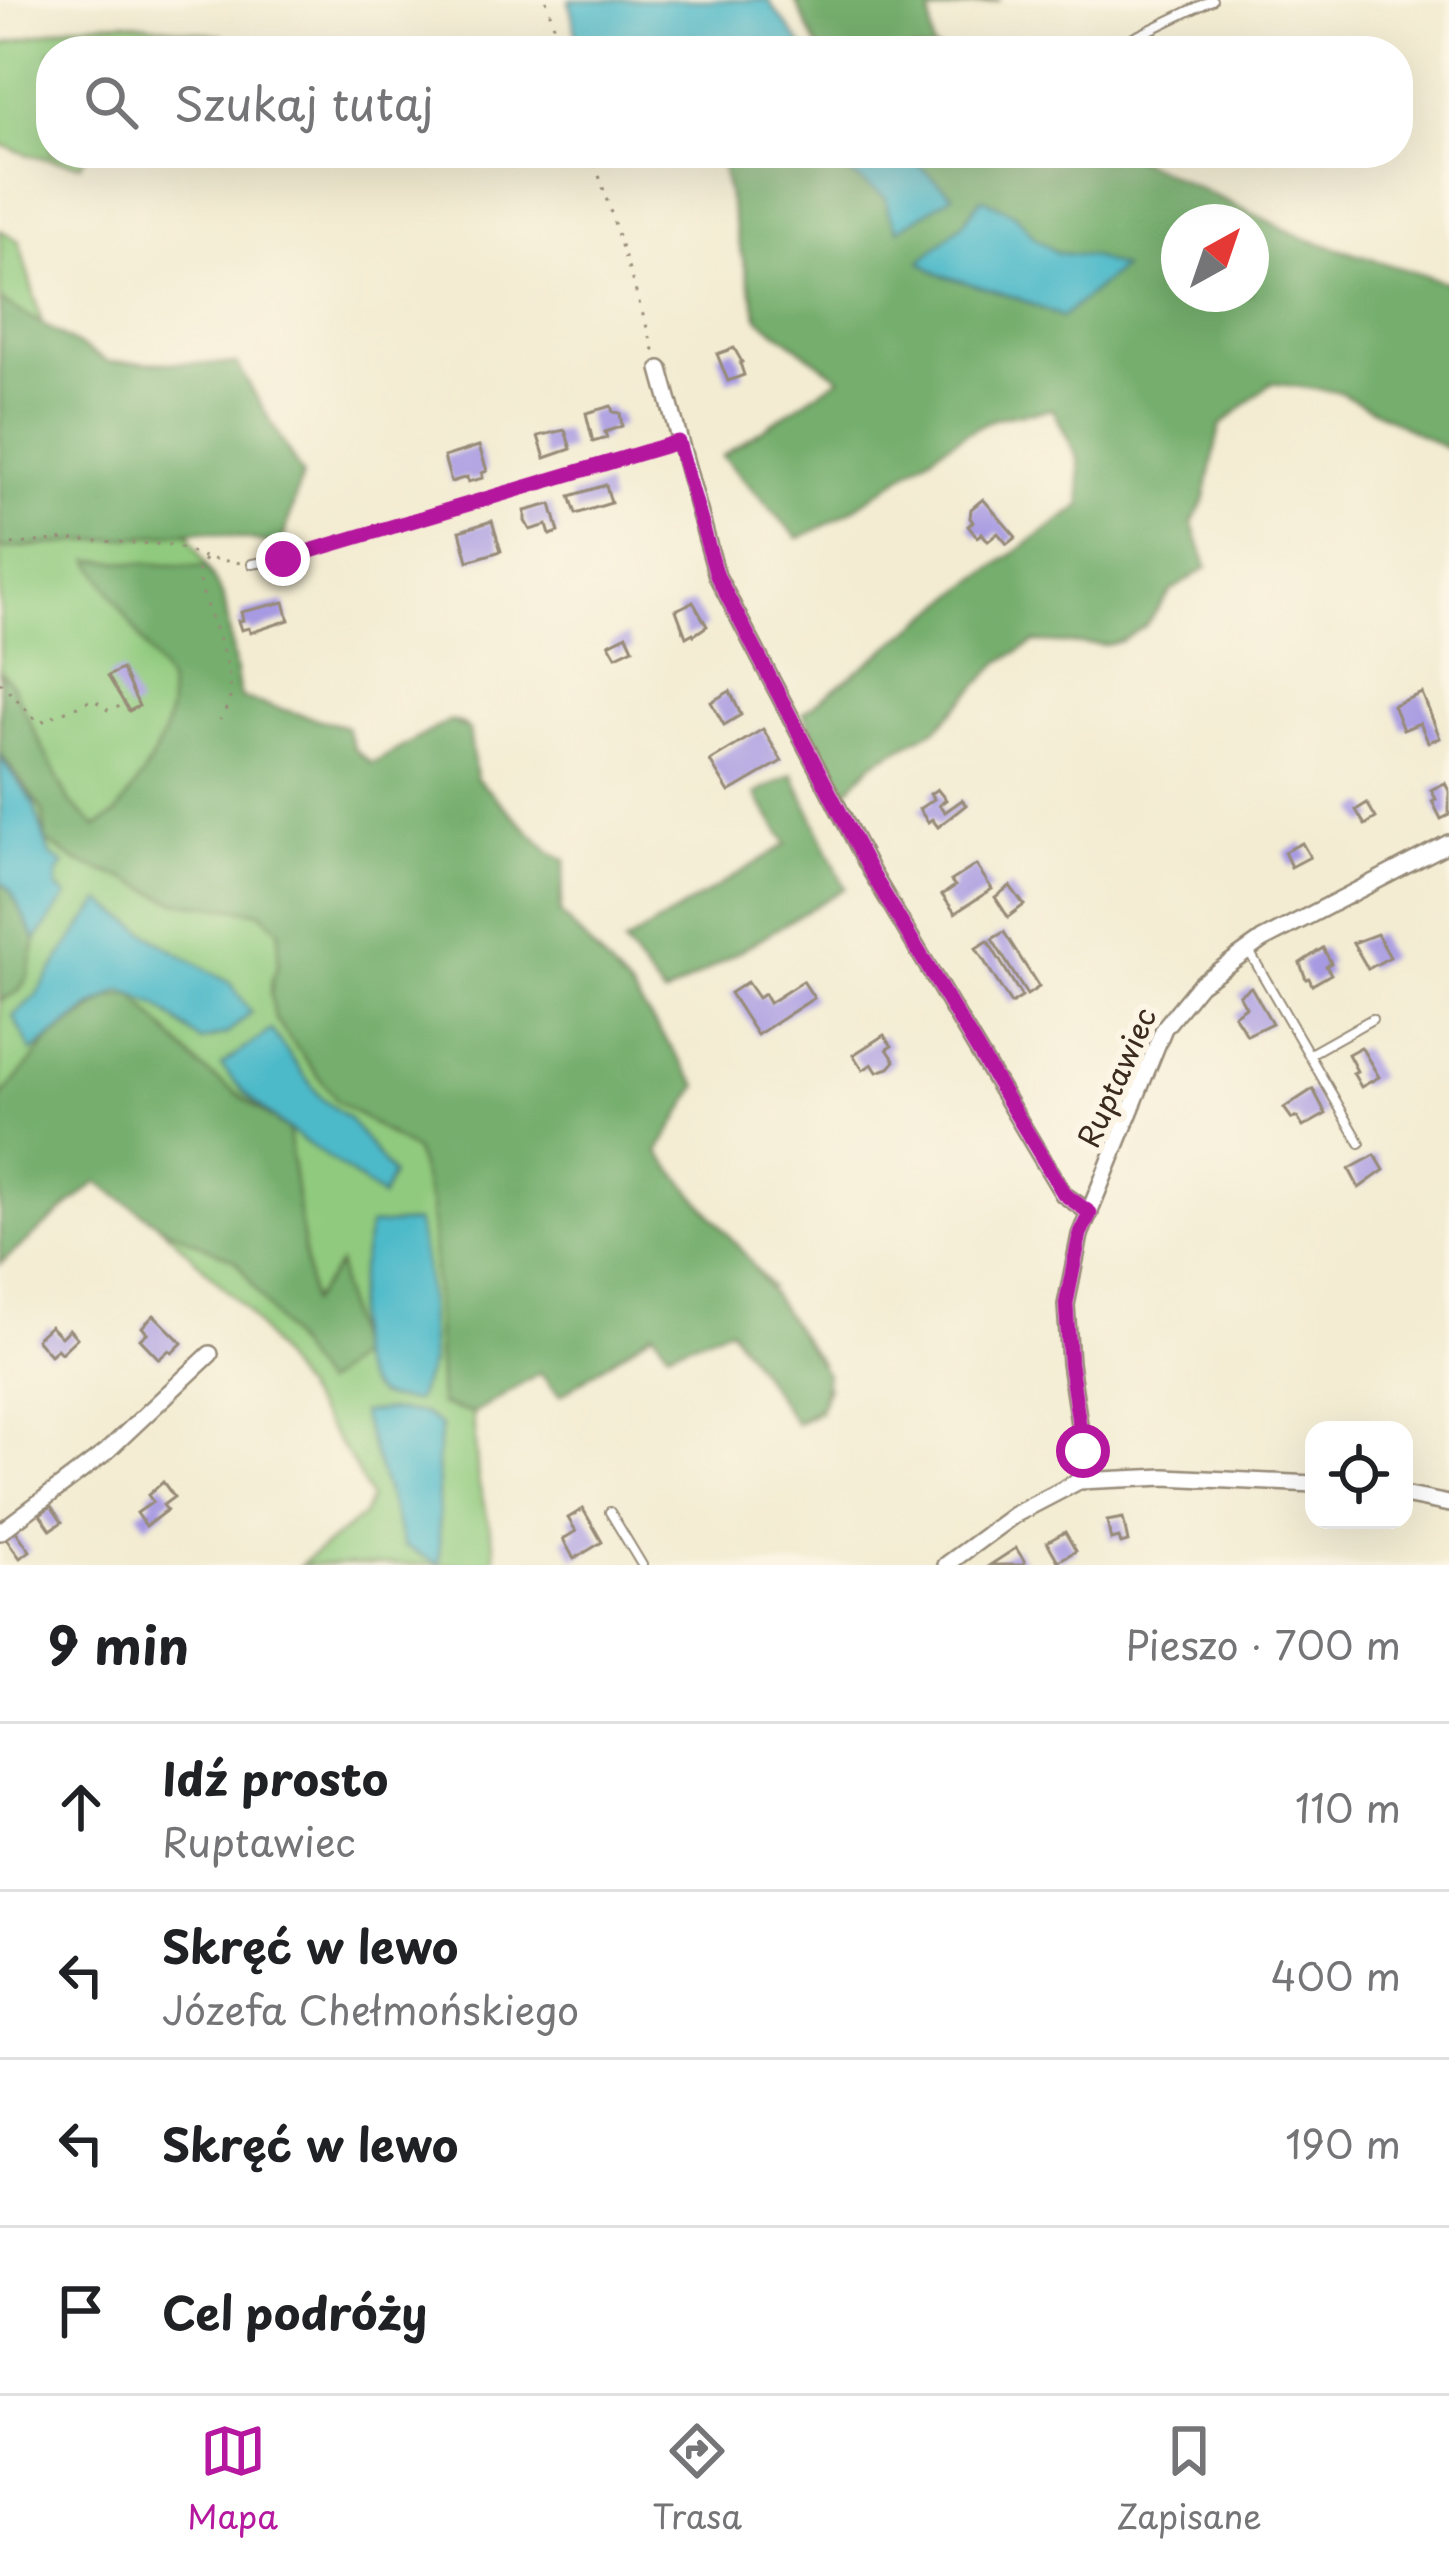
<!DOCTYPE html>
<html lang="pl">
<head>
<meta charset="utf-8">
<style>
  body { margin:0; font-family:"Playpen Sans",sans-serif; background:#f6f6f6; color:#202124 }
  .controls { position:absolute; right:36px; bottom:36px; display:grid; overflow:hidden; border-radius:24px; box-shadow:0 12px 48px #0002 }
  .controls button { width:108px; height:108px; display:grid; place-items:center; padding:0; border:0; border-bottom:3px solid #e0e0e0; background:#fff; color:#202124; font:60px sans-serif }
  .compass { position:absolute; left:1161px; top:204px; width:108px; height:108px; border-radius:50%; background:#fff; box-shadow:0 12px 48px #0002; rotate:40deg }
  .stop { position:absolute; width:36px; height:36px; margin:-27px; border:9px solid #b5179e; border-radius:50%; background:#fff }
  .stop.end { background:#b5179e; border-color:#fff; box-shadow:0 3px 12px #0008 }
  .list { margin:0; padding:0; list-style:none }
  h2 { display:flex; justify-content:space-between; align-items:center; height:156px; margin:0; padding:0 48px; font-size:51px }
  h2 small { font-size:39px; font-weight:400; color:#757577 }
  .list li { display:grid; grid-template-columns:78px 1fr auto; gap:36px; align-items:center; box-sizing:border-box; height:168px; padding:0 48px; border-top:3px solid #e0e0e0 }
  .list b { display:block; font-size:45px; white-space:nowrap }
  .list p { margin:0; font-size:39px; white-space:nowrap; color:#757577 }
  .list em { font-size:39px; font-style:normal; color:#757577 }
  .icon { flex:none; width:66px; height:66px; fill:none; stroke:currentColor; stroke-width:2; stroke-linecap:round; stroke-linejoin:round }
  .map { position:relative; flex:none; width:1449px; height:1565px; overflow:hidden }
  .search { position:absolute; background:#fff; box-shadow:0 12px 48px #0002; left:36px; right:36px; top:36px; height:132px; display:flex; align-items:center; gap:30px; box-sizing:border-box; padding:0 42px; border-radius:48px; color:#757577; font-size:45px }
  .sheet { height:828px; background:#fff }
  nav { display:flex; justify-content:space-around; align-items:center; box-sizing:border-box; height:168px; border-top:3px solid #e0e0e0; background:#fff; font-size:33px; color:#757577 }
  nav a { display:grid; justify-items:center; gap:6px }
  nav .on { color:#b5179e }
  .map>svg:first-child { display:block }
</style>
</head>
<body>
<div class="map">
<svg width="1449" height="1565" viewBox="0 0 1449 1565">
  <rect width="100%" height="100%" fill="#fcf5e5"/>
  <filter id="ink" filterUnits="userSpaceOnUse"><feTurbulence type="fractalNoise" baseFrequency=".00833" numOctaves="2"/><feDisplacementMap in="SourceGraphic" scale="24" xChannelSelector="R" yChannelSelector="G"/><feConvolveMatrix kernelMatrix="1 2 1 2 8 2 1 2 1" color-interpolation-filters="sRGB"/></filter>
  <filter id="wash" filterUnits="userSpaceOnUse"><feTurbulence type="fractalNoise" baseFrequency=".004" numOctaves="4" result="noise"/><feDisplacementMap in="SourceGraphic" scale="48" xChannelSelector="R" yChannelSelector="G"/><feGaussianBlur stdDeviation="2.7" result="paint"/><feColorMatrix in="noise" values="0 0 0 0 0 0 0 0 0 0 0 0 0 0 0 0 0 1.4 0 .05"/><feComposite in="paint" operator="in"/></filter>
  <g filter="url(#wash)">
    <rect width="100%" height="100%" fill="#f3ecd2"/>
    <g fill="#90ca7e" stroke="#667a4e" stroke-width="3">
      <path d="M125,22L223,36L232,51H51V153H87L80,165L29,155L0,144V45L74,25Z"/>
      <path d="M0,230L19,241L46,338L177,513L224,598L240,698L346,727L354,749L372,764L449,721L461,723L469,730L468,770L550,852L565,860L560,913L632,992L698,1086L658,1152L771,1287L767,1291L821,1363L814,1367L828,1387L819,1412L796,1424L730,1328L668,1351L654,1331L560,1396L540,1373L473,1414L478,1480L494,1545L495,1565H300L363,1516L370,1498L353,1464L246,1309L168,1233L108,1180L97,1182L0,1254Z"/>
    </g>
    <g fill="#74ae6d" stroke="#586c46" stroke-width="3" fill-rule="evenodd">
      <path d="M795,0H1001L930,13L933,47L940,51H819Z"/>
      <path d="M719,153H1124L1306,239L1449,283V450L1339,392L1271,383L1220,426L1204,502L1192,522L1207,567L1171,591L1145,626L1121,641L1107,645L1035,642L1000,662L937,728L874,762L844,794L803,713L973,582L1081,506L1079,461L1053,409C1033,413 1007,413 989,421C922,453 867,510 798,538L722,456L840,378L759,319L738,240ZM1179,222H1251V294H1179Z"/>
      <path d="M0,300L108,362L237,364L302,475L281,546L202,531L0,549Z"/>
      <path d="M90,560L207,567L224,598L240,698L346,727L354,749L372,764L449,721L469,730L476,778L550,852L565,860L560,913L632,992L698,1086L658,1152L747,1257L826,1374L822,1404L796,1424L730,1328L668,1351L653,1331L560,1396L540,1373L473,1414L440,1404L431,1206L415,1151L337,1101L275,1019L271,996L272,980L278,964L279,930L260,912L175,902L126,879L77,862L46,841L43,811L0,753V671L11,683L69,801L96,827L116,814L143,775L164,734L170,707L168,682Z"/>
      <path d="M793,774L845,888L664,996L624,944L787,844L755,794Z"/>
      <path d="M0,879L11,892L36,940L28,976L19,991L0,1001Z"/>
      <path d="M133,995L200,1067L288,1130L311,1302L339,1264L341,1286L357,1356L322,1385L236,1261L161,1226L97,1182L0,1264V1099L50,1039L110,997Z"/>
    </g>
    <g fill="#4ebac9" stroke="#447274" stroke-width="3">
      <path d="M569,0H768L806,51H579Z"/>
      <path d="M820,153H905L953,195L898,230L888,211L886,198Z"/>
      <path d="M982,198L1015,214L1035,238L1057,253L1090,256L1122,268L1062,317L1017,298L938,274L920,262L963,223Z"/>
      <path d="M0,757L33,802L50,855L64,864L57,874V888L67,896L36,940L11,892L0,881Z"/>
      <path d="M101,901L161,943L231,984L251,1013L227,1034L201,1041L158,1006L122,990L89,1008L32,1052L13,1016L35,997L73,938Z"/>
      <path d="M271,1030L321,1098L349,1119L392,1174L382,1197C328,1154 263,1121 221,1065Z"/>
      <path d="M417,1222L427,1278L431,1362L416,1401C406,1400 388,1400 379,1395C334,1367 361,1268 370,1225Z"/>
      <path d="M384,1410L423,1413L441,1426L437,1458L440,1565L403,1545C391,1500 374,1458 361,1413Z"/>
    </g>
    <g id="blocks">
      <g fill="#a79ae2">
        <path d="M734,348L742,362L740,363L744,375L728,381L717,354Z"/>
        <path d="M611,406L613,412L620,413L622,426L605,432L607,438L593,442L586,413Z"/>
        <path d="M565,430L571,449L545,458L538,436Z"/>
        <path d="M479,446L487,471L482,473L483,478L468,482L467,477L451,482L444,457Z"/>
        <path d="M606,485L611,503L576,514L570,496Z"/>
        <path d="M983,499L1016,537L1007,544L998,533L988,541L982,533L977,537L968,526L973,522L970,518L971,509Z"/>
        <path d="M551,504L559,532L550,535L547,525L530,530L525,521V511Z"/>
        <path d="M492,521L501,551L468,561L460,531Z"/>
        <path d="M284,602L289,620L250,633L249,628L241,630L238,621L243,620L241,612Z"/>
        <path d="M693,602L707,626L694,635L693,633L686,637L676,610Z"/>
        <path d="M627,635L633,648L616,656L609,644Z"/>
        <path d="M122,669L139,706L129,711L108,676Z"/>
        <path d="M730,691L741,715L724,725L711,702Z"/>
        <path d="M1422,693L1440,738L1428,742L1420,723L1403,730L1393,705Z"/>
        <path d="M763,729L782,761L729,792L710,761Z"/>
        <path d="M1445,783L1449,791V815L1441,819L1432,801L1436,799L1431,790Z"/>
        <path d="M937,789L946,800L939,805L945,812L962,800L966,805L938,827L932,819L928,822L919,809L934,799L930,794Z"/>
        <path d="M1367,803L1376,818L1365,825L1356,810Z"/>
        <path d="M1302,843L1310,857L1291,867L1284,852Z"/>
        <path d="M976,865L992,889L955,913L942,895L955,886L951,881Z"/>
        <path d="M1010,886L1024,905L1008,917L995,897Z"/>
        <path d="M1004,932L1039,987L1027,995L992,939Z"/>
        <path d="M1377,934L1390,957L1368,969L1353,943Z"/>
        <path d="M988,941L1022,997L1011,1004L976,948Z"/>
        <path d="M1323,948L1331,963L1326,966L1331,974L1312,985L1309,978L1306,979L1300,963Z"/>
        <path d="M803,981L814,998L757,1035L730,993L747,982L758,998L764,994L769,1003Z"/>
        <path d="M1251,987L1272,1023L1247,1035L1234,1015L1246,1007L1239,995Z"/>
        <path d="M884,1035L892,1046L887,1049L895,1061L889,1068L877,1072L872,1064L863,1070L853,1055Z"/>
        <path d="M1361,1047L1379,1077L1361,1087L1353,1073L1357,1071L1348,1054Z"/>
        <path d="M1313,1089L1326,1114L1303,1127L1297,1117L1292,1119L1284,1108Z"/>
        <path d="M1375,1155L1384,1170L1359,1188L1349,1169Z"/>
        <path d="M154,1315L182,1343L172,1353L169,1350L159,1359L140,1339L147,1333L142,1327Z"/>
        <path d="M50,1326L61,1337L69,1329L77,1338L61,1353L57,1349L50,1355L36,1339Z"/>
        <path d="M163,1482L174,1497L163,1505L167,1510L146,1526L137,1513L153,1502L148,1495Z"/>
        <path d="M51,1506L62,1522L51,1530L40,1514Z"/>
        <path d="M583,1509L602,1542L574,1559L563,1539L576,1531L568,1518Z"/>
        <path d="M1123,1518L1128,1542L1121,1544L1119,1538L1111,1540L1107,1521Z"/>
        <path d="M15,1530L30,1551L20,1558L5,1537Z"/>
        <path d="M1065,1532L1076,1551L1058,1561L1047,1542Z"/>
        <path d="M1016,1548L1025,1562L1021,1565H990Z"/>
      </g>
    </g>
  </g>
  <g filter="url(#ink)">
    <use href="#blocks" fill-opacity="0" stroke="#978b78" stroke-width="3"/>
    <g fill="none" stroke-linecap="round" stroke-linejoin="round">
      <defs>
        <g id="lane">
          <path d="M1106,51L1212,0"/>
          <path d="M252,564L283,559L677,442"/>
          <path d="M1249,951L1360,1143"/>
          <path d="M1310,1054L1372,1019"/>
          <path d="M610,1512L642,1565"/>
        </g>
        <g id="street">
          <path d="M660,369L717,576L871,871L1063,1194L1090,1213"/>
          <path d="M1079,1481L1083,1451L1070,1363L1066,1305L1080,1235L1164,1028L1200,984L1262,940L1449,843"/>
          <path d="M1404,1495L1449,1504"/>
          <path d="M0,1532L106,1452L210,1354"/>
          <path d="M946,1565L1014,1515L1079,1481L1165,1477L1314,1484"/>
        </g>
      </defs>
      <use href="#lane" stroke="#978b78" stroke-width="12"/>
      <use href="#street" stroke="#978b78" stroke-width="20"/>
      <g stroke="#978b78" stroke-width="3" stroke-dasharray="3 9" stroke-linecap="butt">
        <path d="M546,0L562,51"/>
        <path d="M592,153L655,353"/>
        <path d="M0,546L64,539L172,545L206,558L241,563"/>
        <path d="M205,559C200,567 198,568 199,577C204,612 237,666 229,703C228,706 221,718 220,720"/>
        <path d="M0,682L39,723L93,699L109,711L120,706"/>
      </g>
      <use href="#lane" stroke="#fff" stroke-width="8"/>
      <use href="#street" stroke="#fff" stroke-width="15"/>
    </g>
  </g>
  <g fill="none" stroke-linecap="round" stroke-linejoin="round" filter="url(#ink)">
    <path stroke="#b5179e" stroke-width="15" d="M283,559L678,442L717,576L871,872L1064,1194L1090,1213L1080,1234L1066,1304L1070,1363L1083,1451"/>
  </g>
  <g text-anchor="middle" stroke-width="12" stroke-linejoin="round" paint-order="stroke">
    <g font-size="30" fill="#3b2a1e" stroke="#fcf5e5">
      <text transform="translate(1118 1078) rotate(-66)" y="10">Ruptawiec</text>
    </g>
  </g>
</svg>
<div class="controls">
<button><svg class="icon" aria-label="locate" viewBox="0 0 24 24"><circle cx="12" cy="12" r="6"/><path d="M12 2v4M12 18v4M2 12h4M18 12h4"/></svg></button>
</div>
<svg class="compass" viewBox="-18 -18 36 36"><path d="M0-13l5 13h-10z" fill="#e53935"/><path d="M0 13l5-13h-10z" fill="#757577"/></svg>
<div class="stop" style="left:1083px;top:1451px"></div>
<div class="stop end" style="left:283px;top:559px"></div>
<div class="search"><svg class="icon" aria-label="search" viewBox="0 0 24 24"><circle cx="10" cy="10" r="6"/><path d="M15 15l6 6"/></svg>Szukaj tutaj</div>
</div>
<section class="sheet">
<h2>9 min<small>Pieszo · 700 m</small></h2>
<ul class="list">
<li><svg class="icon" aria-label="ahead" viewBox="0 0 24 24"><path d="M12 20V5M6 11l6-6 6 6"/></svg><div><b>Idź prosto</b><p>Ruptawiec</p></div><em>110 m</em></li>
<li><svg class="icon" aria-label="left" viewBox="0 0 24 24"><path d="M17 20v-9H6M10 6l-5 5 5 5"/></svg><div><b>Skręć w lewo</b><p>Józefa Chełmońskiego</p></div><em>400 m</em></li>
<li><svg class="icon" aria-label="left" viewBox="0 0 24 24"><path d="M17 20v-9H6M10 6l-5 5 5 5"/></svg><div><b>Skręć w lewo</b></div><em>190 m</em></li>
<li><svg class="icon" aria-label="arrive" viewBox="0 0 24 24"><path d="M6 21V4h12l-3 4 3 4H6"/></svg><div><b>Cel podróży</b></div></li>
</ul>
</section>
<nav>
<a class="on"><svg class="icon" aria-label="map" viewBox="0 0 24 24"><path d="M3 6l6-2 6 2 6-2v14l-6 2-6-2-6 2zM9 4v14M15 6v14"/></svg>Mapa</a>
<a><svg class="icon" aria-label="directions" viewBox="0 0 24 24"><path d="M12 3l9 9-9 9-9-9zM9 14v-3h6M13 9l2 2-2 2"/></svg>Trasa</a>
<a><svg class="icon" aria-label="saved" viewBox="0 0 24 24"><path d="M7 4h10v16l-5-4-5 4z"/></svg>Zapisane</a>
</nav>
</body>
</html>
